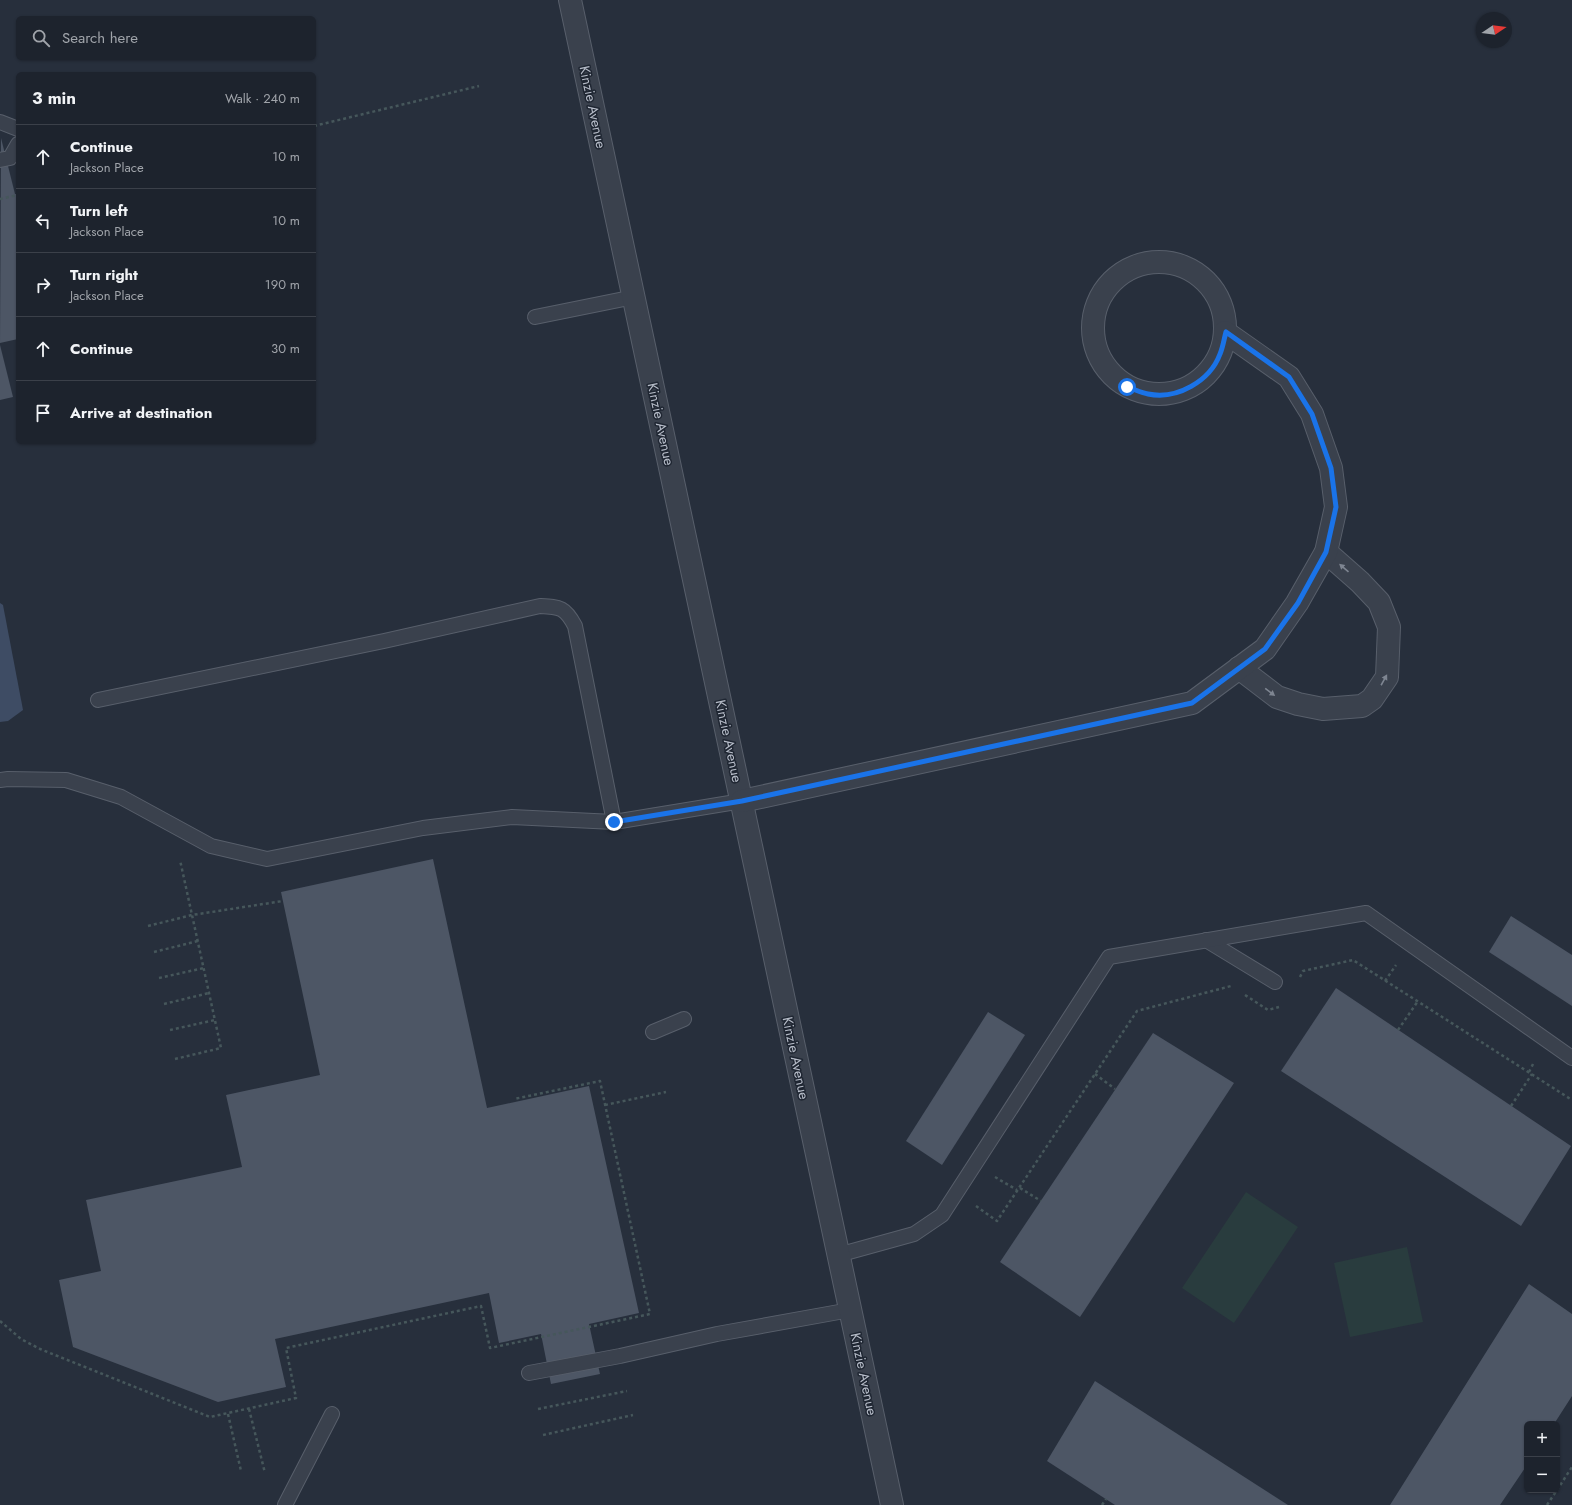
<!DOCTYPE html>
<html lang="en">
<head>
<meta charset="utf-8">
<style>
  body { margin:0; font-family:Jost,sans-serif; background:#252b35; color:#f1f3f6 }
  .controls { position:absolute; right:12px; bottom:12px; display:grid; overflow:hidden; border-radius:6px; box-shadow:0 1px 3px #0004 }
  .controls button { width:36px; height:36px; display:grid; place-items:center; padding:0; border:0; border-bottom:1px solid #3b4049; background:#1d232d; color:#f1f3f6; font:20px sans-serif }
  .compass { position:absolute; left:1476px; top:12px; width:36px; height:36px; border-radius:50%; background:#1d232d; box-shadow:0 1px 3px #0004; rotate:77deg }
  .stop { position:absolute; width:12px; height:12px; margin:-9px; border:3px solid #1a73e8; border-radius:50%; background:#fff }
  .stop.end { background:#1a73e8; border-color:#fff; box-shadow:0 1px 4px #0008 }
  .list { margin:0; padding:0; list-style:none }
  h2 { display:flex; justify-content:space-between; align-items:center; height:52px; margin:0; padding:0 16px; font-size:17px }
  h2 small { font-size:13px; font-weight:400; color:#a0a4aa }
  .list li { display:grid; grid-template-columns:26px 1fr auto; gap:12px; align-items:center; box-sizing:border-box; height:64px; padding:0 16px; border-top:1px solid #3b4049 }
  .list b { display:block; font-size:15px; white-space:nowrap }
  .list p { margin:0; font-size:13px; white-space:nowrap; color:#a0a4aa }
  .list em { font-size:13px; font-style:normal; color:#a0a4aa }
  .icon { flex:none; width:22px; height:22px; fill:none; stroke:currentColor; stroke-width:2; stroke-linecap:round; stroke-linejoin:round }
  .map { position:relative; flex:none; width:1572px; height:1505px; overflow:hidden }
  .search { position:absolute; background:#1d232d; box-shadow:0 1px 3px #0004; left:16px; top:16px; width:300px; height:44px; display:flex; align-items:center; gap:10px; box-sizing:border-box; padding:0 14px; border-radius:6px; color:#a0a4aa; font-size:15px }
  .panel { position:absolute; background:#1d232d; box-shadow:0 1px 3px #0004; left:16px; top:72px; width:300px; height:372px; border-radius:6px }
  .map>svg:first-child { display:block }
</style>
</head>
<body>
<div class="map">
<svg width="1572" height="1505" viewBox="0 0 1572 1505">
  <rect width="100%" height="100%" fill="#272f3c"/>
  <g fill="#293c3e">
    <path d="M1246,1192L1298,1227L1234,1323L1182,1288Z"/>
    <path d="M1407,1247L1423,1322L1350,1337L1334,1263Z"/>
  </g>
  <path fill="#3e4c64" d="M0,603L3,605L23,710L8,721L0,722Z"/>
  <g fill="#4d5665">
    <path d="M1,138L15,194H18V339L0,343Z"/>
    <path d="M0,345L13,397L0,400Z"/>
    <path d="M433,859L487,1108L589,1086L639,1313L589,1324L600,1374L551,1384L541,1334L499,1343L489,1293L275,1339L286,1387L218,1402L73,1347L59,1280L101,1271L86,1200L242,1167L226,1095L320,1075L281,892Z"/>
    <path d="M1511,916L1572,955V1006L1489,952Z"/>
    <path d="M1336,988L1571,1146L1521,1226L1281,1071Z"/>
    <path d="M988,1012L1025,1035L942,1165L906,1141Z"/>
    <path d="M1153,1033L1234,1083L1080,1317L1000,1262Z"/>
    <path d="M1529,1284L1572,1314V1396L1554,1424H1527V1465L1500,1505H1390Z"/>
    <path d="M1095,1381L1288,1505H1115L1047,1461Z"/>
  </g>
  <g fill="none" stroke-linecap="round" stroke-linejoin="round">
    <defs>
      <g id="service">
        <path d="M0,122L18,129"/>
        <path d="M0,160L10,158L18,144"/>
        <path d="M535,317L634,297"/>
        <path d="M98,700L384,641L540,606C560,607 565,607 575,626L614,822"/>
        <path d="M0,780L8,779L66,780L121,797L211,846L267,859L423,828L512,817L614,822L742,801"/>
        <path d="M1206,940L1275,982"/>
        <path d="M653,1032L684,1019"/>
        <path d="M838,1255L914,1234L942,1215L1109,957L1366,913L1572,1058"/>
        <path d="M529,1373L620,1356L717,1334L850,1310"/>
        <path d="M285,1505L332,1414"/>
      </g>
      <g id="minor">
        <path d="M570,0L892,1505"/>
        <circle cx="1159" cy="328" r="66"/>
        <path d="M1239,668L1277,697L1298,704L1323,709L1362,706L1372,699L1387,677L1389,627L1379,602L1360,582L1326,552"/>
        <path d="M742,801L1192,703L1265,649L1297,603L1326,552L1336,507L1331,468L1312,414L1289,377L1225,332"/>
      </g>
    </defs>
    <use href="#service" stroke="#585f6b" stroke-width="16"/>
    <use href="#minor" stroke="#585f6b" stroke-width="24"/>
    <g stroke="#46575b" stroke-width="2.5" stroke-dasharray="3 3" stroke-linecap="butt">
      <path d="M314,126L479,86"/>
      <path d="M0,199L18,195"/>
      <path d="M148,926L192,915L283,901"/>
      <path d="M154,952L198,941"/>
      <path d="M1300,977L1303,971L1353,960L1572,1100"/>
      <path d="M159,978L204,968"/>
      <path d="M1385,981L1396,965"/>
      <path d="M1245,995L1268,1010L1279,1007"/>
      <path d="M164,1004L209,993"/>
      <path d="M170,1030L215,1020"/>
      <path d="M1398,1030L1418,1001"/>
      <path d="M175,1059L221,1048L180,860"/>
      <path d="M1529,1072L1534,1062"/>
      <path d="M1095,1074L1115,1089"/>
      <path d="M605,1105L666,1092"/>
      <path d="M1511,1106L1532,1074"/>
      <path d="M995,1177L1017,1190"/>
      <path d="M1020,1188L1041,1201"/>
      <path d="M976,1206L997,1221L1137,1011L1231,986L1233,987"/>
      <path d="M0,1321L21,1339L40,1349L210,1417L296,1398L286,1348L481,1306L490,1348L650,1314L600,1081L514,1099"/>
      <path d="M249,1409L265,1473"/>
      <path d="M538,1409L627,1391"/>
      <path d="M228,1414L241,1471"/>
      <path d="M543,1435L633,1415"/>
      <path d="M1557,1490L1572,1467"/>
      <path d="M1102,1505L1106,1499"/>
      <path d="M1547,1505L1557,1490"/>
    </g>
    <use href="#service" stroke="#3a414d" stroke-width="14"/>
    <use href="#minor" stroke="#3a414d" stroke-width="22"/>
  </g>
  <defs><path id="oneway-solid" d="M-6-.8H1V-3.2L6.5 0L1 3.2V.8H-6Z"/></defs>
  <g fill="#7e8591">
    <use href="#oneway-solid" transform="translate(1344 568) rotate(-139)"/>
    <use href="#oneway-solid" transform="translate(1384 680) rotate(-61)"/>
    <use href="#oneway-solid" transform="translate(1270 692) rotate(37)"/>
  </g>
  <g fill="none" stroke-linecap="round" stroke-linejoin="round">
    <path stroke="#1a73e8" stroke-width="5" d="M614,822L742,801L1192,703L1265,649L1298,603L1326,552L1336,507L1331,468L1312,414L1289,377L1226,332C1224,339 1223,347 1220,354C1210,381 1177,400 1148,394C1141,393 1134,389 1127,387"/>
  </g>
  <g text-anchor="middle" stroke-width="3" stroke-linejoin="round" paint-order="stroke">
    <g font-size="14" fill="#b6bcc8" stroke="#1f2632">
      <text transform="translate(593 107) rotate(78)" y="5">Kinzie Avenue</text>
      <text transform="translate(661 424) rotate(78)" y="5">Kinzie Avenue</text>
      <text transform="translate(729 741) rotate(78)" y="5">Kinzie Avenue</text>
      <text transform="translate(796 1058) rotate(78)" y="5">Kinzie Avenue</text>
      <text transform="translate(864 1374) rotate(78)" y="5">Kinzie Avenue</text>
    </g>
  </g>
</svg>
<div class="controls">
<button>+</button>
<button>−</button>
</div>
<svg class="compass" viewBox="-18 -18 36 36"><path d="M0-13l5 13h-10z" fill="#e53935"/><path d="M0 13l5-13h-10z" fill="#a0a4aa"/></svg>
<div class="stop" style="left:1127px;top:387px"></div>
<div class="stop end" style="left:614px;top:822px"></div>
<div class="search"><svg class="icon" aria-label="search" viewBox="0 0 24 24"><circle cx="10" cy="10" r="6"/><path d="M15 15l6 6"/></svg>Search here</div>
<section class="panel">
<h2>3 min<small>Walk · 240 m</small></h2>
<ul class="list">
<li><svg class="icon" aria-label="ahead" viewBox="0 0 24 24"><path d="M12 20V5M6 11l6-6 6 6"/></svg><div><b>Continue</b><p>Jackson Place</p></div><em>10 m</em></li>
<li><svg class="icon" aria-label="left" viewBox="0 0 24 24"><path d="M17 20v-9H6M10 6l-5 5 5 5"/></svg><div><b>Turn left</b><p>Jackson Place</p></div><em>10 m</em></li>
<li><svg class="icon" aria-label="right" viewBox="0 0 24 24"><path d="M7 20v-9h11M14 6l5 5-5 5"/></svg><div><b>Turn right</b><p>Jackson Place</p></div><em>190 m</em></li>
<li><svg class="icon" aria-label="ahead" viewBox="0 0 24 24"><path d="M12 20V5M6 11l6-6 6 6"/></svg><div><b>Continue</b></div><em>30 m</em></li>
<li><svg class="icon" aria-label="arrive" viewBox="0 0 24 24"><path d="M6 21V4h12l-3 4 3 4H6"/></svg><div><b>Arrive at destination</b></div></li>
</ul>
</section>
</div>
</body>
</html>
